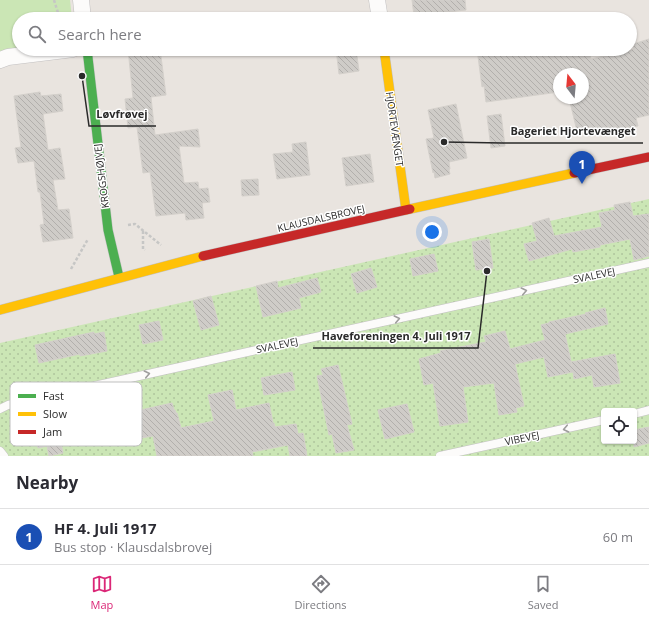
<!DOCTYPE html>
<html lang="en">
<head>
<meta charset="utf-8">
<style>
  body { margin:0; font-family:"Open Sans",sans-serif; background:#f2f2f3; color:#2b2b33 }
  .controls { position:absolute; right:12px; bottom:12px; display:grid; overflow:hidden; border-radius:4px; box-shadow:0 1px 3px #0004 }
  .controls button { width:36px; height:36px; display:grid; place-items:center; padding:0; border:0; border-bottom:1px solid #e1e1e2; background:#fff; color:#2b2b33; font:20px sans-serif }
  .compass { position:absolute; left:553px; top:68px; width:36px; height:36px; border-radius:50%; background:#fff; box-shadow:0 1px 3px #0004; rotate:344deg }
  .you { position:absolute; left:432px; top:232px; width:14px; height:14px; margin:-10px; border:3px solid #fff; border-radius:50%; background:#1a73e8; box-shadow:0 0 0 6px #1a73e833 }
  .badge { display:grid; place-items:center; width:26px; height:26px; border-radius:50%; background:#db2777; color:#fff; font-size:13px; font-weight:700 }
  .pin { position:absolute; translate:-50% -33px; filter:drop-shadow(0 1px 2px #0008) }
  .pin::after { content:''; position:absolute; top:21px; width:14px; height:12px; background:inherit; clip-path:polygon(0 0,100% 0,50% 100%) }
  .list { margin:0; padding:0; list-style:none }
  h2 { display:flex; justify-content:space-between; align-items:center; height:52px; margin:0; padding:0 16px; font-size:17px }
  h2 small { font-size:13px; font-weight:400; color:#7c7c81 }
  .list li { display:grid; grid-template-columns:26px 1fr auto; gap:12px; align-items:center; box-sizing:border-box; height:56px; padding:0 16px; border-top:1px solid #e1e1e2 }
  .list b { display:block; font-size:15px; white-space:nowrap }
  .list p { margin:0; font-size:13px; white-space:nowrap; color:#7c7c81 }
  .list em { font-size:13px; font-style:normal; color:#7c7c81 }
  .icon { flex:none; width:22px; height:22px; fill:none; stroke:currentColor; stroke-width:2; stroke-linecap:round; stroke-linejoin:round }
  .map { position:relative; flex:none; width:649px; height:456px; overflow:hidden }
  .search { position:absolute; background:#fff; box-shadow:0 1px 3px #0004; left:12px; right:12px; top:12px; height:44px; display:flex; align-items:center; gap:10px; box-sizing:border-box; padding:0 14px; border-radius:22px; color:#7c7c81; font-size:15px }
  .sheet { height:108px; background:#fff }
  nav { display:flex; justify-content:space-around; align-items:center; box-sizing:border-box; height:56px; border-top:1px solid #e1e1e2; background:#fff; font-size:11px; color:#7c7c81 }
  nav a { display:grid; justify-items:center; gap:2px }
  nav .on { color:#db2777 }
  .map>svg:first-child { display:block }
</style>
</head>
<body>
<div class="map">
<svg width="649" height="456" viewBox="0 0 649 456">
  <defs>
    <pattern id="garden-dots" width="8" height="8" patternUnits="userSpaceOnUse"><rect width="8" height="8" fill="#cbe6b5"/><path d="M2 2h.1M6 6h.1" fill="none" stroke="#aec59c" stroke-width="1.8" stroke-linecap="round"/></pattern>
    <pattern id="building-back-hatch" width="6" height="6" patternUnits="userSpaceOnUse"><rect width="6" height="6" fill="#cfccc8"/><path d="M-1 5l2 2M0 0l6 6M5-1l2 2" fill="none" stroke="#b2afac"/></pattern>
  </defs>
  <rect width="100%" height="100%" fill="#e9e4df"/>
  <path fill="#cbe6b5" d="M0,0H70L72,19H19V49L0,53Z"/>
  <path fill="url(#garden-dots)" fill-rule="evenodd" d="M649,199V456H0V343ZM604,411H634V441H604Z"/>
  <g fill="url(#building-back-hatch)" stroke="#d4d0cb">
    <path d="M412,0H465L466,10L438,13V19H417V16H414Z"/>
    <path d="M649,39V115L636,118L638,126L592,136L590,127L577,131L569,98H583V74H559V92L486,102L484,86L482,87L477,49H496L497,56L548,49H589L591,59L634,49L633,44Z"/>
    <path d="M128,49H160L166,95L151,97L155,135L198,129L200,147L179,146L184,183L198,182L199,189L208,188L210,202L202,203L204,218L186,220L185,213L156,216L150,172L143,173L137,127L128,128L125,99L133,98Z"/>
    <path d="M336,49H356L359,71L339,74Z"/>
    <path d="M40,92L41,96L61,94L63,111L43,114L48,150L60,148L65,179L53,180L58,210L69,209L73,238L43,242L40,225L44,224L40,192H38L34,161L18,163L15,148L21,147L14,96Z"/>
    <path d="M456,104L467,158L449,162L450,169L449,170L450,174L435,178L434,172L433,173L426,139L434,138L428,110Z"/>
    <path d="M501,114L505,146L491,148L487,116Z"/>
    <path d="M306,142L310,175L277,179L273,154L293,152L292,144Z"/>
    <path d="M370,154L374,182L346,186L342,158Z"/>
    <path d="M258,179L259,195L242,196L241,180Z"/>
    <path d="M630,202L633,216L649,214V256L634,260L630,239L600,245V247L573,252L572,249L529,261L524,244L537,241L532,223L549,218L554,236L602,227L599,213L615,210L614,205Z"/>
    <path d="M489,239L493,268L476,270L472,242Z"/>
    <path d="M434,254L438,271L413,276L410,259Z"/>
    <path d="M371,268L377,287L357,293L351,274Z"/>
    <path d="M317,278L321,292L299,298L301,308L263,317L256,286L277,281L278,288Z"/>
    <path d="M211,296L219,325L201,330L193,301Z"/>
    <path d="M605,308L608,324L565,334L572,366L571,362L615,354L620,383L594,387L592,375L574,379L573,372L548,377L544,357L515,364L524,406L516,408L517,412L499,415L494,383L463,387L468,422L440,426L433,383L424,385L419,359L441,353L440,351L444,350L486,342L484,336L505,331L510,349L545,340L541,325L549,323V322L586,314L585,313Z"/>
    <path d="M159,321L163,340L143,344L139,325Z"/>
    <path d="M94,332V334L104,332L107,351L80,356V354L39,363L35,345Z"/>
    <path d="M338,365L352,424L347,425L354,450L336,453L332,434L329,435L317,376L323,375L321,369Z"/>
    <path d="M292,372L295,390L264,395L261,378Z"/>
    <path d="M232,390L236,410L269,403L273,423H274L275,427L296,424L298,434L303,433L307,456H290L288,445L252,452L253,456H157L153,436L110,443L105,418L172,403L174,410H175L176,413H177L181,428L214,421L208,395Z"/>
    <path d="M407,404L414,432L385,439L378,410Z"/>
    <path d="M50,422L52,431L84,425L87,438L61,443L63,453L49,456L47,446L38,448L33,426Z"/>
    <path d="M649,427V443L634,447V430Z"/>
  </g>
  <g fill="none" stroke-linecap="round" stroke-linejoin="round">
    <defs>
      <g id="lane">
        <path d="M0,409L8,405L649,263"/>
        <path d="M634,414L649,410"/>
        <path d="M0,451L4,456"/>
        <path d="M440,456L604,420"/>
      </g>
      <g id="street">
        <path d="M81,0L83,19"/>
        <path d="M377,0L380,19"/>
        <path d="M0,60L8,57L73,49"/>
      </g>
      <path id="fast" d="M87,49L108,230L119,277"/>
      <g id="slow">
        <path d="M384,49L406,210"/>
        <path d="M410,209L574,173"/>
        <path d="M0,310L203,256"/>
      </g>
      <g id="jam">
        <path d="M574,173L649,157"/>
        <path d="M203,256L410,209"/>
      </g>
    </defs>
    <use href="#lane" stroke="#c2c0c1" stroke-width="9"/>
    <use href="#street" stroke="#c2c0c1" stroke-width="17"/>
    <use href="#fast" stroke="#c2c0c1" stroke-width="10"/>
    <use href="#slow" stroke="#c2c0c1" stroke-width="10"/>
    <use href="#jam" stroke="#c2c0c1" stroke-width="10"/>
    <g stroke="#c6c6c5" stroke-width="2.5" stroke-dasharray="3 2" stroke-linecap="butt">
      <path d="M54,0L60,19"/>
      <path d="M128,225L135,224L161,245"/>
      <path d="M143,231V249L145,250"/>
      <path d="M71,269L88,239"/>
    </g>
    <use href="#lane" stroke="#fcfbfa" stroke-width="8"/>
    <use href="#street" stroke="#fcfbfa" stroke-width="16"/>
    <use href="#fast" stroke="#4caf50" stroke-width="9"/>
    <use href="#slow" stroke="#ffc107" stroke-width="9"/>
    <use href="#jam" stroke="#c62828" stroke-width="9"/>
  </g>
  <defs><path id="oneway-chevron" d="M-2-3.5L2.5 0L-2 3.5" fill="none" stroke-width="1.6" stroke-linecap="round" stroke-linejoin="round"/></defs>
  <g stroke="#9e9d9c">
    <use href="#oneway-chevron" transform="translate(524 291) rotate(-12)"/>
    <use href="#oneway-chevron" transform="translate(397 319) rotate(-12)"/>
    <use href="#oneway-chevron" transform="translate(147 374) rotate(-12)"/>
    <use href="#oneway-chevron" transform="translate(566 429) rotate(168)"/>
  </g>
  <g text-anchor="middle" stroke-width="3" stroke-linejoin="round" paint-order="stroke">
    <g font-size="10" fill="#2a2a2a" stroke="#fff">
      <text transform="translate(395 129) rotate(82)" y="4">HJORTEVÆNGET</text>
      <text transform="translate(101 176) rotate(-97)" y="4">KROGSHØJVEJ</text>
      <text transform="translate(321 218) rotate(-13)" y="4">KLAUSDALSBROVEJ</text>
      <text transform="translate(594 275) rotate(-12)" y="4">SVALEVEJ</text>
      <text transform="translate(277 345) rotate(-12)" y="4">SVALEVEJ</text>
      <text transform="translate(522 438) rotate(-12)" y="4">VIBEVEJ</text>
    </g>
  </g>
  <rect x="10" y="382" width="132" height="64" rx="6" fill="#fff" stroke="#bfbfbf" stroke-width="1"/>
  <rect x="18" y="394" width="18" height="4" fill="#4caf50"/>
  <rect x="18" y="412" width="18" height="4" fill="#ffc107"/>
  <rect x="18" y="430" width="18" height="4" fill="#c62828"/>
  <g font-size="11" fill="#2a2a2a">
    <text x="43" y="400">Fast</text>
    <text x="43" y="418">Slow</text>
    <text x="43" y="436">Jam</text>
  </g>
  <path fill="none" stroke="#2a2a2a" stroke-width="1.5" d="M82 76L89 126H156M444 142L502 143H643M487 271L478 348H313"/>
  <g fill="#2a2a2a" stroke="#fff" stroke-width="1.5">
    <circle cx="82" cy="76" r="4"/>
    <circle cx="444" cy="142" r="4"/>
    <circle cx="487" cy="271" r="4"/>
  </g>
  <g font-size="11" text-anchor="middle" font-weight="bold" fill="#2a2a2a" stroke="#fff" stroke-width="3" stroke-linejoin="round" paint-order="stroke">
    <text x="122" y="118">Løvfrøvej</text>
    <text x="573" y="135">Bageriet Hjortevænget</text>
    <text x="396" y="340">Haveforeningen 4. Juli 1917</text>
  </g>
</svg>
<div class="controls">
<button><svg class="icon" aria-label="locate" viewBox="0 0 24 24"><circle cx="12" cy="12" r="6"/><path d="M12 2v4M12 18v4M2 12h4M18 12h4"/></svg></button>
</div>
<svg class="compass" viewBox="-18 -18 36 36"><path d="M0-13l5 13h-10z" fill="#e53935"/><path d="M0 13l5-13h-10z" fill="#7c7c81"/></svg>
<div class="you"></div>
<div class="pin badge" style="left:582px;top:184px;background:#1a4fb4">1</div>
<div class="search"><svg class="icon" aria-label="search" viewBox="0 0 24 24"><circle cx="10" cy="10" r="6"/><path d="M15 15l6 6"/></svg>Search here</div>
</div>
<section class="sheet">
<h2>Nearby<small></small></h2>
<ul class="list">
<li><span class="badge" style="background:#1a4fb4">1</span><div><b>HF 4. Juli 1917</b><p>Bus stop · Klausdalsbrovej</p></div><em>60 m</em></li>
</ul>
</section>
<nav>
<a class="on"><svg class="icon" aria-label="map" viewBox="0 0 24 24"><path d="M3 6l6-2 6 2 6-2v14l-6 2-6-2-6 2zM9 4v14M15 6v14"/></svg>Map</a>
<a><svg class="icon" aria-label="directions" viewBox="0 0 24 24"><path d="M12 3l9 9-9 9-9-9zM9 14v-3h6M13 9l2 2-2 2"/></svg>Directions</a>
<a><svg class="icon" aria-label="saved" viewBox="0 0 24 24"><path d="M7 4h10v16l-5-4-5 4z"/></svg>Saved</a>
</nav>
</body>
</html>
